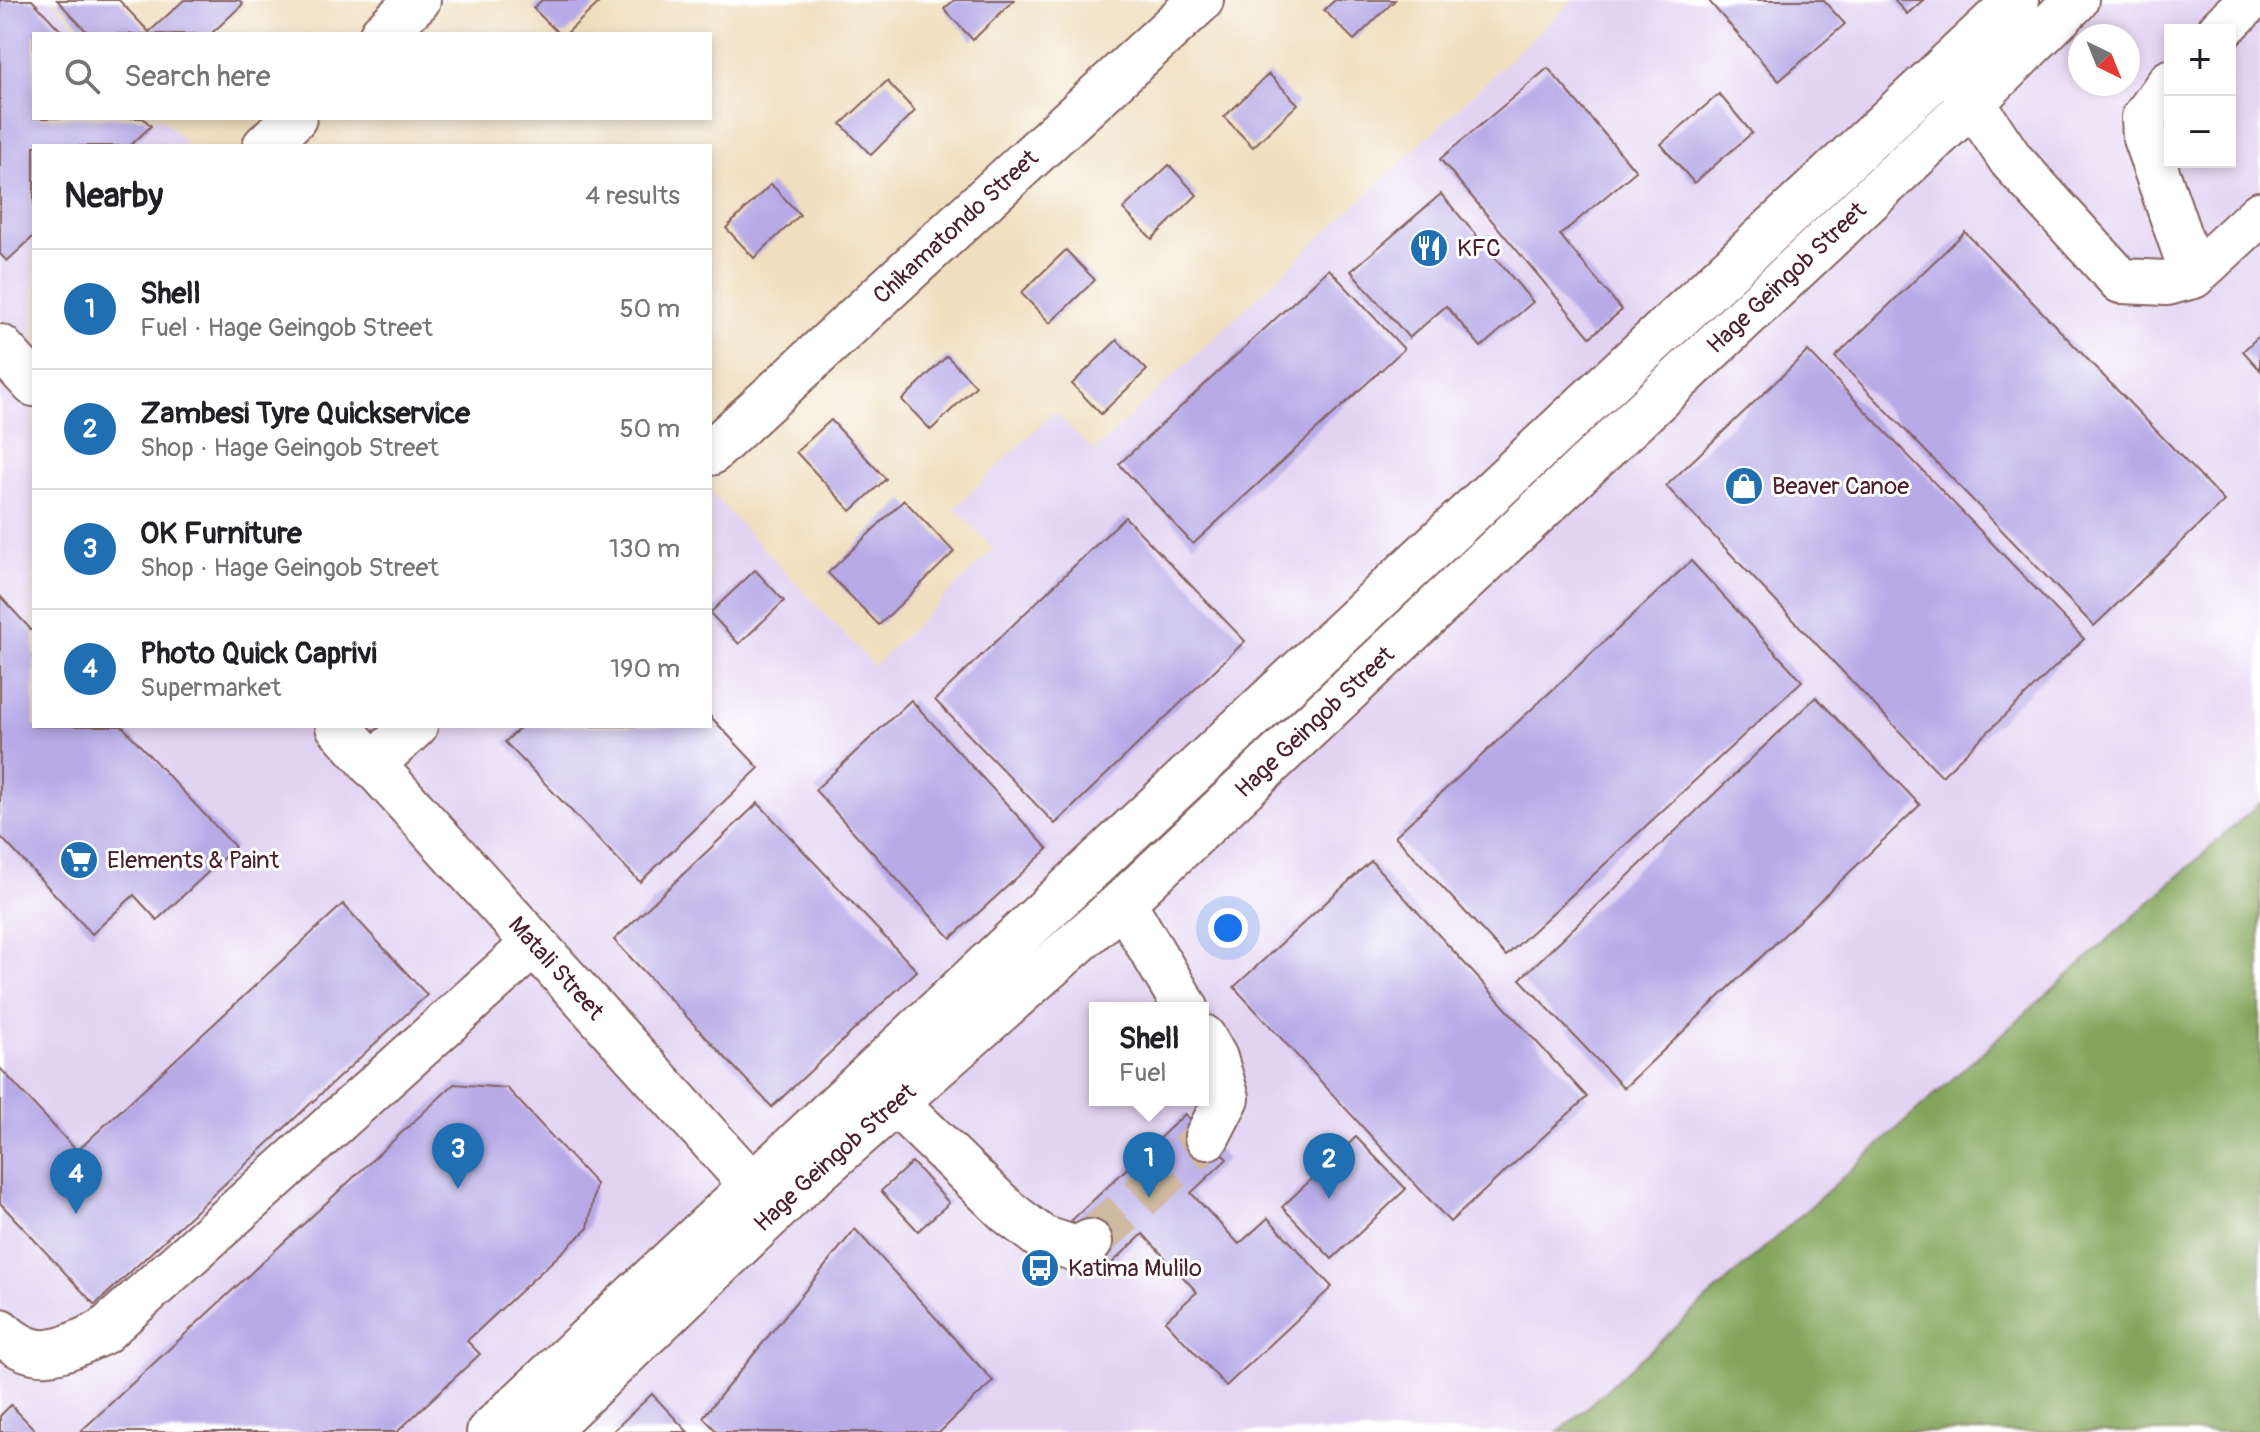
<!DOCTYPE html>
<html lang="en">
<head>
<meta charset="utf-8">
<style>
  body { margin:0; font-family:Pangolin,sans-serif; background:#f6f6f6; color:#202124 }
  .controls { position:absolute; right:24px; top:24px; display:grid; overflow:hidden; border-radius:0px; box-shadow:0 4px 12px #0003 }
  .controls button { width:72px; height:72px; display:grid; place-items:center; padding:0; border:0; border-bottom:2px solid #e0e0e0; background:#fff; color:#202124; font:40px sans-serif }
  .compass { position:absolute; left:2068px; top:24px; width:72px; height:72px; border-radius:50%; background:#fff; box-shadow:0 4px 12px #0003; rotate:137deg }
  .you { position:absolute; left:1228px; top:928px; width:28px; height:28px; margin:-20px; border:6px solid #fff; border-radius:50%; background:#1a73e8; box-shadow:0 0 0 12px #1a73e833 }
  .badge { display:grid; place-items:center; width:52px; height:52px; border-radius:50%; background:#1f6fb2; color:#fff; font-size:26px; font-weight:700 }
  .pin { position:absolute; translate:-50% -66px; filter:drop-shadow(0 2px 4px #0008) }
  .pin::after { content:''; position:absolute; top:42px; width:28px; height:24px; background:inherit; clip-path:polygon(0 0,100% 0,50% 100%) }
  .popup { position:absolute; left:1089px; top:1002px; width:120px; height:104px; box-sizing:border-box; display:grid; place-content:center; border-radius:0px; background:#fff; filter:drop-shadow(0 2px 6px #0005); font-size:26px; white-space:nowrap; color:#757577 }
  .popup b { font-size:30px; color:#202124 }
  .popup::after { content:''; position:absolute; left:50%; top:100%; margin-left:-16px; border:16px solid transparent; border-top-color:#fff }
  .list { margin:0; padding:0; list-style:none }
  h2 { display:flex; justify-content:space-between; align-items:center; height:104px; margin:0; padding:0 32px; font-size:34px }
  h2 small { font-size:26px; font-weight:400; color:#757577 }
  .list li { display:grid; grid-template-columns:52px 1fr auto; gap:24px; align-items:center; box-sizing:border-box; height:120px; padding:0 32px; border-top:2px solid #e0e0e0 }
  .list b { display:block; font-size:30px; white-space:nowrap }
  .list p { margin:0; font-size:26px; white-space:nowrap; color:#757577 }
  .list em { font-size:26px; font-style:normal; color:#757577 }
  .icon { flex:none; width:44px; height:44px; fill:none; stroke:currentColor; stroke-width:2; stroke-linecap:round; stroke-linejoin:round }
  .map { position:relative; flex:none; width:2260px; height:1432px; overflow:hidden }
  .search { position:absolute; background:#fff; box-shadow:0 4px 12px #0003; left:32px; top:32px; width:680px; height:88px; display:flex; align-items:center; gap:20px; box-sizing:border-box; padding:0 28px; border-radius:0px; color:#757577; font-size:30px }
  .panel { position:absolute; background:#fff; box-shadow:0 4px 12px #0003; left:32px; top:144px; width:680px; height:584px; border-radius:0px }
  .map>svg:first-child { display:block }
</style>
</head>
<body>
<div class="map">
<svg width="2260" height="1432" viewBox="0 0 2260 1432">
  <rect width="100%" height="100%" fill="#fff"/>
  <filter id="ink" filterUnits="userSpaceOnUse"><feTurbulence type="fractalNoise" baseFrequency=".0125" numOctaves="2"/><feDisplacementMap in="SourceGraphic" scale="16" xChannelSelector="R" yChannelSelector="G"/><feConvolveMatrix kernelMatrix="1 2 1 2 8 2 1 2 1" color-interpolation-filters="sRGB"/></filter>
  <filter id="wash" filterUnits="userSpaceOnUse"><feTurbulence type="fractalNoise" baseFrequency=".006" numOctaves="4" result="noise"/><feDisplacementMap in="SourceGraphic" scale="32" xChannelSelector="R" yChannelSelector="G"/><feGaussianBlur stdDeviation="1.8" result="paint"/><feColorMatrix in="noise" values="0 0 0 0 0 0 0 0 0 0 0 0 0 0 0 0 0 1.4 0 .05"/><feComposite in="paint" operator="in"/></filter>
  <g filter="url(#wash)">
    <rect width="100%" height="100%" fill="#f0dfbf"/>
    <path fill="#e3d3f2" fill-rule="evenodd" d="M0,0H52L84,34H34V118H162L188,146H34V726H710V492L874,666L994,549L955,508L1054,412L1094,451L1573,0H2260V803L1559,1432H0ZM2170,30H2230V162H2170ZM2080,36H2128V84H2080ZM1095,1008H1203V1100H1095Z"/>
    <path fill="#84a65c" stroke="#676244" stroke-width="2" d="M2260,803V1432H1559Z"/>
    <g id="blocks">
      <g fill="#b7aae7">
        <path d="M0,0H32L64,34H34V118H143L151,126L130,146H34V236L7,261L0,254Z"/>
        <path d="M57,0H119L149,32L184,0H239L243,4L211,34H89Z"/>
        <path d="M542,0H602L566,34H559L533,8Z"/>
        <path d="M954,0H1014L973,40L944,9Z"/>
        <path d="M1335,0H1395L1354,40L1324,10Z"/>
        <path d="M1708,0H1823L1845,24L1779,81Z"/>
        <path d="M1894,0H1923L1907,14Z"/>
        <path d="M1548,68L1636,171L1560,235L1622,310L1590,337L1440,159Z"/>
        <path d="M1269,74L1298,104L1253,147L1224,117Z"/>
        <path d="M887,81L915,111L871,155L841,124Z"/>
        <path d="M1719,94L1752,133L1694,183L1661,144Z"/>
        <path d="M1169,165L1197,195L1152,239L1123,209Z"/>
        <path d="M771,184L800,215L754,258L726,228Z"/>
        <path d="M1441,194L1533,302L1481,347L1446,306L1409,338L1351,271Z"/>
        <path d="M1965,232L2224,501L2094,626L1835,357Z"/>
        <path d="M1066,250L1095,280L1050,323L1021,293Z"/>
        <path d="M1329,269L1404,349L1193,544L1119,464Z"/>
        <path d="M2260,335V370L2243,351Z"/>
        <path d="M1117,340L1147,370L1101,414L1072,384Z"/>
        <path d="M1808,351L2084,639L1942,776L1666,486Z"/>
        <path d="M947,356L976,386L931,430L902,400Z"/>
        <path d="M831,420L886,479L851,511L796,452Z"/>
        <path d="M904,500L954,552L879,625L828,573Z"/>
        <path d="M1125,517L1245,641L1055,824L935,700Z"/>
        <path d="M1691,561L1802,681L1506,956L1395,836Z"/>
        <path d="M755,570L784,601L739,644L710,613Z"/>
        <path d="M0,596L34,633V726H122L235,847L157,920L134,895L92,934L0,836Z"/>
        <path d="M1816,697L1920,805L1624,1088L1520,979Z"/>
        <path d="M911,700L1048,849L951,938L815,790Z"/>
        <path d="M710,716L759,768L640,882L505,742L522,726H710Z"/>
        <path d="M758,803L917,971L772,1107L614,940Z"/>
        <path d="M1371,861L1587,1097L1450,1222L1234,987Z"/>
        <path d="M343,904L427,995L95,1305L0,1203V1068L77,1151Z"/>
        <path d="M454,1084L507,1088L596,1184L588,1228L467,1341L480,1354L397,1432H80Z"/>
        <path d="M1185,1114L1227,1159L1191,1193L1239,1244L1268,1218L1332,1287L1226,1386L1165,1321L1197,1292L1143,1234L1111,1264L1071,1221Z"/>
        <path d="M1356,1137L1406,1189L1332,1259L1282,1207Z"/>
        <path d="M912,1162L949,1203L918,1231L881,1191Z"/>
        <path d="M855,1229L993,1381L940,1432H717L703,1417Z"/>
        <path d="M652,1394L688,1432H612Z"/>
        <path d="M11,1405L37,1432H0V1416Z"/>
      </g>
    </g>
  </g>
  <g filter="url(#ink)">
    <use href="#blocks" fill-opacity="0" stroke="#84625f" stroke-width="2"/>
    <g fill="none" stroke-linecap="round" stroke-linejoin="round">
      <path stroke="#cfb9a1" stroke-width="44" stroke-dasharray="44 22" stroke-linecap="butt" d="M1090,1242L1207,1137"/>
      <defs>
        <g id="minor">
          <path d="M2220,30L2250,0"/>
          <path d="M382,34L418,0"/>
          <path d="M1957,79L2011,160L2121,281L2167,283L2193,276L2260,214"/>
          <path d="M2170,82L2144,118L2145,138L2193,276"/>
          <path d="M265,146L294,118"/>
          <path d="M0,347L34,384"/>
          <path id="s1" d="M710,453L1201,0"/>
          <path id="s2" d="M338,726L751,1184L774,1201"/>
          <path d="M372,765L415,726"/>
          <path d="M1123,902L1186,1008"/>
          <path d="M1203,1037L1215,1058L1227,1098L1207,1137"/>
          <path d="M896,1103L1008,1212L1042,1238L1076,1249L1090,1242"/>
          <path d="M0,1331C38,1367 62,1350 103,1332L534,944"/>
          <path d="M489,1432L2017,0"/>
          <path id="s3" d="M544,1432L804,1183L1123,902L1973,102L2076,0"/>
        </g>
      </defs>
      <use href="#minor" stroke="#84625f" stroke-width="48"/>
      <use href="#minor" stroke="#fff" stroke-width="44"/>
    </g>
  </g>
  <defs>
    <symbol id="restaurant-disc" viewBox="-11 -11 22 22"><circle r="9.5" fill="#1f6fb2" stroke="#fff"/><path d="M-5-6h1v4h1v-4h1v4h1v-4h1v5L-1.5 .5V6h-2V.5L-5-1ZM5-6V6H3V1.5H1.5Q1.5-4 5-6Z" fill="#fff"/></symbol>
    <symbol id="shop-disc" viewBox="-11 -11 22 22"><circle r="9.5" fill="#1f6fb2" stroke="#fff"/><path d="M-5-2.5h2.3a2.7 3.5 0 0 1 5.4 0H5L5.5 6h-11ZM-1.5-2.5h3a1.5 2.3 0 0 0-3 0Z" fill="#fff"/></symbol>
    <symbol id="supermarket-disc" viewBox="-11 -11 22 22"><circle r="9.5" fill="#1f6fb2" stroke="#fff"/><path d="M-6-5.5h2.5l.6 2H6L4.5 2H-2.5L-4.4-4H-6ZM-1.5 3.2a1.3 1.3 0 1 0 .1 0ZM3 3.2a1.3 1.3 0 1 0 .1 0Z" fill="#fff"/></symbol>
    <symbol id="bus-disc" viewBox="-11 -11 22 22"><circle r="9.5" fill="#1f6fb2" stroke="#fff"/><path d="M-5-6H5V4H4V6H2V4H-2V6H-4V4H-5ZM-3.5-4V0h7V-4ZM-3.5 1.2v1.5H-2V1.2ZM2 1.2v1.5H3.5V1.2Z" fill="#fff"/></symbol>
  </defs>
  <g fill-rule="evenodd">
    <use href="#restaurant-disc" x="1407" y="226" width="44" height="44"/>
    <use href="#shop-disc" x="1722" y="464" width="44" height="44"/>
    <use href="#supermarket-disc" x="57" y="838" width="44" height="44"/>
    <use href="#bus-disc" x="1018" y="1246" width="44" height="44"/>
  </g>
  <g text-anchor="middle" stroke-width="6" stroke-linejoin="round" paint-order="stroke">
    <g font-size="24" fill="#4a1f2b" stroke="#fff">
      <text dy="8" stroke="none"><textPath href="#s1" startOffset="334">Chikamatondo Street</textPath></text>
      <text dy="8" stroke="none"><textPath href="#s3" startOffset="1696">Hage Geingob Street</textPath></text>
      <text dy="8" stroke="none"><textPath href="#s3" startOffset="1048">Hage Geingob Street</textPath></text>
      <text dy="8" stroke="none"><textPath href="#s2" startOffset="326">Matali Street</textPath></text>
      <text dy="8" stroke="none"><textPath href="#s3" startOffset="400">Hage Geingob Street</textPath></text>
    </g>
    <g font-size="24" fill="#4a1f2b" stroke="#fff" text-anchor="start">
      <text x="1457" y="256">KFC</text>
      <text x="1772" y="494">Beaver Canoe</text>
      <text x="107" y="868">Elements &amp; Paint</text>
      <text x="1068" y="1276">Katima Mulilo</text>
    </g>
  </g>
</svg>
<div class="controls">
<button>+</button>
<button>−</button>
</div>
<svg class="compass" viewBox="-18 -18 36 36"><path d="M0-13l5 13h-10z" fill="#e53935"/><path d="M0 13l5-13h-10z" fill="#757577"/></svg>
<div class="you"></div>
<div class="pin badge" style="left:1149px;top:1198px">1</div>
<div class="popup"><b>Shell</b>Fuel</div>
<div class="pin badge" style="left:1329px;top:1199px">2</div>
<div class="pin badge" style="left:458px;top:1189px">3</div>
<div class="pin badge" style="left:76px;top:1214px">4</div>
<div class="search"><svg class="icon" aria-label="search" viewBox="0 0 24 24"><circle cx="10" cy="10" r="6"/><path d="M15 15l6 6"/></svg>Search here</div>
<section class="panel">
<h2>Nearby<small>4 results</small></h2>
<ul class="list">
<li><span class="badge">1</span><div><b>Shell</b><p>Fuel · Hage Geingob Street</p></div><em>50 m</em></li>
<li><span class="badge">2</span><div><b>Zambesi Tyre Quickservice</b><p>Shop · Hage Geingob Street</p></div><em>50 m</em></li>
<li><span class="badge">3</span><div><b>OK Furniture</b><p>Shop · Hage Geingob Street</p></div><em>130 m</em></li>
<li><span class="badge">4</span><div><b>Photo Quick Caprivi</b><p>Supermarket</p></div><em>190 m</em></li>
</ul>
</section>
</div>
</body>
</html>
